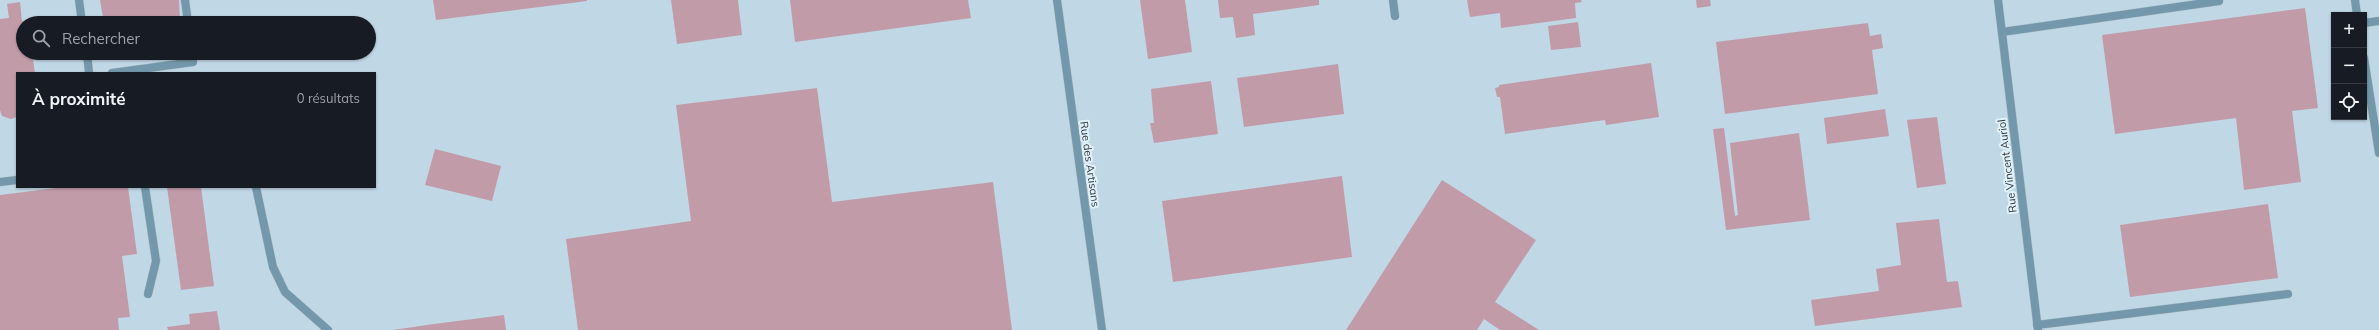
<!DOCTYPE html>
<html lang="fr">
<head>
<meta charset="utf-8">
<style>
  body { margin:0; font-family:Mulish,sans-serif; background:#242831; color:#f1f3f6 }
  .controls { position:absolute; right:12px; top:12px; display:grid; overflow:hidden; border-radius:0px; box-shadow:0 1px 3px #0004 }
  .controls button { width:36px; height:36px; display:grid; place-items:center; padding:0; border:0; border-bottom:1px solid #363941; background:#171b24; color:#f1f3f6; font:20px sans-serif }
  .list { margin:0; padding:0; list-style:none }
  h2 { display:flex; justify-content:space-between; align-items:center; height:52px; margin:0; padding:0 16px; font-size:17px }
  h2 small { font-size:13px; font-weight:400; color:#9ea1a6 }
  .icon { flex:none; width:22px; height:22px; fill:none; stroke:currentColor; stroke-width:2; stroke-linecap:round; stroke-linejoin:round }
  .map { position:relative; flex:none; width:2379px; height:330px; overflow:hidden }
  .search { position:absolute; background:#171b24; box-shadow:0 1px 3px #0004; left:16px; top:16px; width:360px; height:44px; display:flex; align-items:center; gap:10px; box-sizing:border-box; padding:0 14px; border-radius:22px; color:#9ea1a6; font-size:15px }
  .panel { position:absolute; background:#171b24; box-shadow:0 1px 3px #0004; left:16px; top:72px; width:360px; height:116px; border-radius:0px }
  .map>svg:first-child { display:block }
</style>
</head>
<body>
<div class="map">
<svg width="2379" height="330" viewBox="0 0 2379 330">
  <rect width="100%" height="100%" fill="#d3e4ee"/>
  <path fill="#c0d7e5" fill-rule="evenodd" d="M0,0H2379V330H0ZM2334,15H2364V117H2334ZM23,23H369V53H23ZM17,73H375V187H17Z"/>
  <g fill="#c29ba9">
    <path d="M100,0H179L180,23H104Z"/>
    <path d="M433,0H587V1L436,20Z"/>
    <path d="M671,0H738L742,35L677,44Z"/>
    <path d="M790,0H968L971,18L795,42Z"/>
    <path d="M1140,0H1185L1192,52L1148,59Z"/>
    <path d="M1218,0H1319V5L1253,14L1255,35L1236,38L1233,17L1220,18Z"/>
    <path d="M1467,0H1581L1582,2L1575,3L1576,18L1501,28L1500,13L1470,17Z"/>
    <path d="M1696,0H1710L1711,6L1697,8Z"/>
    <path d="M20,2L22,21L29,20V23H23V53H32L35,73H17V117L11,119L2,116L0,110V19L9,18L7,4Z"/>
    <path d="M2305,8L2318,108L2292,111L2301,182L2244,190L2236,118L2115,134L2102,35Z"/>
    <path d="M1578,22L1581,47L1551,50L1548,26Z"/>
    <path d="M1868,23L1870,36L1881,34L1883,48L1872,50L1878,94L1725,114L1716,42Z"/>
    <path d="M1651,63L1659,117L1606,125L1605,120L1505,134L1500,97H1497L1495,88L1499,87V85Z"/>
    <path d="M1338,64L1344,114L1244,127L1237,78Z"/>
    <path d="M1211,81L1218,134L1154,143L1150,123H1154L1151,89Z"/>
    <path d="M817,88L832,202L993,182L1012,330H578L566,239L691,221L676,105Z"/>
    <path d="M1885,109L1889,136L1827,144L1824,118Z"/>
    <path d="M1937,117L1946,184L1917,188L1907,120Z"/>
    <path d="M1724,128L1735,216L1738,215L1730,143L1799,133L1810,220L1726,230L1713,129Z"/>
    <path d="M435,149L501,166L492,201L425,185Z"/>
    <path d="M1342,176L1352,257L1173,282L1162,201Z"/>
    <path d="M1442,180L1536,240L1495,302L1539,330H1500L1484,319L1477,330H1346Z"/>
    <path d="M64,187H128L137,254L122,256L130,317L118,318L119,330H0V195Z"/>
    <path d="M167,187H201L214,286L181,290Z"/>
    <path d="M2268,204L2278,278L2130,297L2120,225Z"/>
    <path d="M1939,219L1947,282L1958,281L1962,307L1815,326L1811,300L1879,291L1876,269L1901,265L1896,223Z"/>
    <path d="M217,311L220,330H168L167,327L190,324L189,314Z"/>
    <path d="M504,315L506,330H393L434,324Z"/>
  </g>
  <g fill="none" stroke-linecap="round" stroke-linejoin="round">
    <defs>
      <g id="service">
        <path d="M79,0L82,23"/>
        <path d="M185,0L188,23"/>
        <path d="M1393,0L1395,16"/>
        <path d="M2355,0L2357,15"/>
        <path d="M2364,23L2379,21"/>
        <path d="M2002,32L2219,1"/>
        <path d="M87,53L89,73"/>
        <path d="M2364,58L2379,153"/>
        <path d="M112,73L193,62L192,53"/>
        <path d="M0,182L17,180"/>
        <path d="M145,187L156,261L148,294"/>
        <path d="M256,187L273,267L285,292L328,330"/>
        <path d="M2037,325L2288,294"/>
      </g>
      <g id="minor">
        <path d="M1057,0L1102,330"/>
        <path d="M1998,0L2038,330"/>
      </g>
    </defs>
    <use href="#service" stroke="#b2c1ca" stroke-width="9"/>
    <use href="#minor" stroke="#b2c1ca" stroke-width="9"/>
    <use href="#service" stroke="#7398ab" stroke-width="8"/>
    <use href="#minor" stroke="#7398ab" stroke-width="8"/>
  </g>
  <g text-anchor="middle" stroke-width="4" stroke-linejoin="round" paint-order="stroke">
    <g font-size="11" fill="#2f363a" stroke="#e0f2fb">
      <text transform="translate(1090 164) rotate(82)" y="4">Rue des Artisans</text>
      <text transform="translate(2007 166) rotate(-97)" y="4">Rue Vincent Auriol</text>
    </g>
  </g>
</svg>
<div class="controls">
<button>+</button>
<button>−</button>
<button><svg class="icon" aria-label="locate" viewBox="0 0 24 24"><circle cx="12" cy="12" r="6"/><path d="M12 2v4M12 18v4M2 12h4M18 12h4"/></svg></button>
</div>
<div class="search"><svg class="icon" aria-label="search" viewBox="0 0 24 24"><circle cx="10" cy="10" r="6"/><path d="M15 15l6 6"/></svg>Rechercher</div>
<section class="panel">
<h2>À proximité<small>0 résultats</small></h2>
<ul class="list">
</ul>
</section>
</div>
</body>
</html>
